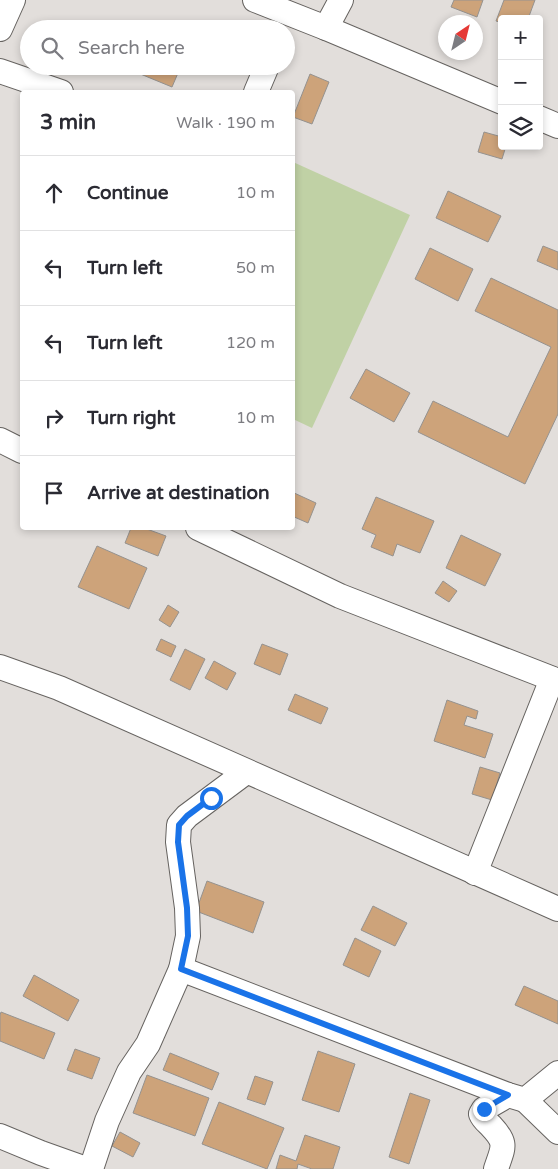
<!DOCTYPE html>
<html lang="en">
<head>
<meta charset="utf-8">
<style>
  body { margin:0; font-family:"Varela Round",sans-serif; background:#f2f2f3; color:#2b2b33 }
  .controls { position:absolute; right:15px; top:15px; display:grid; overflow:hidden; border-radius:5px; box-shadow:0 2px 8px #0003 }
  .controls button { width:45px; height:45px; display:grid; place-items:center; padding:0; border:0; border-bottom:1px solid #e1e1e2; background:#fff; color:#2b2b33; font:25px sans-serif }
  .compass { position:absolute; left:438px; top:15px; width:45px; height:45px; border-radius:50%; background:#fff; box-shadow:0 2px 8px #0003; rotate:35deg }
  .stop { position:absolute; width:15px; height:15px; margin:-11px; border:4px solid #1a73e8; border-radius:50%; background:#fff }
  .stop.end { background:#1a73e8; border-color:#fff; box-shadow:0 1px 5px #0008 }
  .list { margin:0; padding:0; list-style:none }
  h2 { display:flex; justify-content:space-between; align-items:center; height:65px; margin:0; padding:0 20px; font-size:21px }
  h2 small { font-size:16px; font-weight:400; color:#7c7c81 }
  .list li { display:grid; grid-template-columns:32px 1fr auto; gap:15px; align-items:center; box-sizing:border-box; height:75px; padding:0 20px; border-top:1px solid #e1e1e2 }
  .list b { display:block; font-size:19px; white-space:nowrap }
  .list em { font-size:16px; font-style:normal; color:#7c7c81 }
  .icon { flex:none; width:28px; height:28px; fill:none; stroke:currentColor; stroke-width:2; stroke-linecap:round; stroke-linejoin:round }
  .map { position:relative; flex:none; width:558px; height:1169px; overflow:hidden }
  .search { position:absolute; background:#fff; box-shadow:0 2px 8px #0003; left:20px; top:20px; width:275px; height:55px; display:flex; align-items:center; gap:12px; box-sizing:border-box; padding:0 18px; border-radius:28px; color:#7c7c81; font-size:19px }
  .panel { position:absolute; background:#fff; box-shadow:0 2px 8px #0003; left:20px; top:90px; width:275px; height:440px; border-radius:5px }
  .map>svg:first-child { display:block }
</style>
</head>
<body>
<div class="map">
<svg width="558" height="1169" viewBox="0 0 558 1169">
  <rect width="100%" height="100%" fill="#e2dedb"/>
  <path fill="#c0d1a5" d="M293,162L410,215L312,428L293,419Z"/>
  <g fill="#cda37a" stroke="#95928f">
    <path d="M454,0H483L477,17L451,7Z"/>
    <path d="M504,0H535L528,19H502V23L496,21Z"/>
    <path d="M160,22L176,29H157Z"/>
    <path d="M141,66H181L172,87L138,73Z"/>
    <path d="M310,74L329,82L312,124L293,117Z"/>
    <path d="M484,132L502,137V146H506L502,159L478,152Z"/>
    <path d="M448,191L501,216L488,242L436,218Z"/>
    <path d="M543,246L558,252V270L537,261Z"/>
    <path d="M430,248L473,269L458,301L415,279Z"/>
    <path d="M491,278L558,310V414L525,484L418,432L433,401L508,437L551,347L475,311Z"/>
    <path d="M366,369L410,393L394,422L350,398Z"/>
    <path d="M292,492L316,503L308,523L292,516Z"/>
    <path d="M376,497L434,521L420,553L397,544L393,556L371,547L376,535L362,529Z"/>
    <path d="M131,528H144L166,536L158,556L125,543Z"/>
    <path d="M461,535L501,554L485,586L446,568Z"/>
    <path d="M97,546L147,568L129,609L78,587Z"/>
    <path d="M443,581L457,591L449,602L435,593Z"/>
    <path d="M168,605L179,612L170,627L159,620Z"/>
    <path d="M161,639L176,646L171,657L156,650Z"/>
    <path d="M262,644L288,654L280,675L254,664Z"/>
    <path d="M185,649L205,659L190,690L170,680Z"/>
    <path d="M214,661L236,673L227,690L205,678Z"/>
    <path d="M295,694L328,708L321,724L288,710Z"/>
    <path d="M447,700L478,711L476,719L467,716L464,725L493,734L485,758L434,741Z"/>
    <path d="M480,767L500,773L492,800L472,794Z"/>
    <path d="M207,881L264,902L253,933L196,911Z"/>
    <path d="M373,906L407,923L395,946L361,930Z"/>
    <path d="M355,938L381,951L369,977L343,965Z"/>
    <path d="M34,975L79,1000L68,1021L23,996Z"/>
    <path d="M524,986L558,1001V1024L515,1005Z"/>
    <path d="M1,1012L55,1033L44,1059L0,1041V1015Z"/>
    <path d="M75,1049L100,1058L92,1079L67,1070Z"/>
    <path d="M318,1051L355,1064L339,1112L302,1100Z"/>
    <path d="M170,1053L219,1073L212,1090L163,1070Z"/>
    <path d="M147,1075L209,1098L195,1136L133,1113Z"/>
    <path d="M255,1076L273,1082L265,1105L247,1099Z"/>
    <path d="M410,1093L430,1100L409,1164L389,1157Z"/>
    <path d="M219,1102L284,1128L267,1169L202,1144Z"/>
    <path d="M120,1132L140,1143L133,1157L112,1146Z"/>
    <path d="M305,1135L340,1147L333,1169H312L298,1164L297,1169H276L280,1155L296,1161Z"/>
  </g>
  <g fill="none" stroke-linecap="round" stroke-linejoin="round">
    <defs>
      <g id="minor">
        <path d="M255,0L326,28L502,102"/>
        <path d="M326,28L341,0"/>
        <path d="M0,29L13,0"/>
        <path d="M0,71L61,92"/>
        <path d="M256,92L267,66"/>
        <path d="M539,118L558,126"/>
        <path d="M0,440L22,451"/>
        <path d="M198,528L340,596L558,681"/>
        <path d="M0,667L59,688L558,909"/>
        <path d="M475,873L552,679"/>
        <path d="M181,969L508,1095L525,1100L558,1073"/>
        <path d="M525,1100L558,1132"/>
        <path d="M0,1136L41,1153L86,1169"/>
        <path d="M91,1169L107,1121L129,1072L148,1044L181,969L188,936L187,908L178,842L179,825L187,816L246,772"/>
        <path d="M496,1169C503,1147 508,1144 491,1126C487,1122 483,1119 481,1114L484,1109L508,1095"/>
      </g>
    </defs>
    <use href="#minor" stroke="#666360" stroke-width="26"/>
    <use href="#minor" stroke="#fff" stroke-width="24"/>
  </g>
  <g fill="none" stroke-linecap="round" stroke-linejoin="round">
    <path stroke="#1a73e8" stroke-width="6" d="M211,798L187,816L179,825L178,842L187,908L188,936L181,969L508,1095L484,1109"/>
  </g>
</svg>
<div class="controls">
<button>+</button>
<button>−</button>
<button><svg class="icon" aria-label="layers" viewBox="0 0 24 24"><path d="M12 4l9 5-9 5-9-5zM3 14l9 5 9-5"/></svg></button>
</div>
<svg class="compass" viewBox="-18 -18 36 36"><path d="M0-13l5 13h-10z" fill="#e53935"/><path d="M0 13l5-13h-10z" fill="#7c7c81"/></svg>
<div class="stop" style="left:211px;top:798px"></div>
<div class="stop end" style="left:484px;top:1109px"></div>
<div class="search"><svg class="icon" aria-label="search" viewBox="0 0 24 24"><circle cx="10" cy="10" r="6"/><path d="M15 15l6 6"/></svg>Search here</div>
<section class="panel">
<h2>3 min<small>Walk · 190 m</small></h2>
<ul class="list">
<li><svg class="icon" aria-label="ahead" viewBox="0 0 24 24"><path d="M12 20V5M6 11l6-6 6 6"/></svg><div><b>Continue</b></div><em>10 m</em></li>
<li><svg class="icon" aria-label="left" viewBox="0 0 24 24"><path d="M17 20v-9H6M10 6l-5 5 5 5"/></svg><div><b>Turn left</b></div><em>50 m</em></li>
<li><svg class="icon" aria-label="left" viewBox="0 0 24 24"><path d="M17 20v-9H6M10 6l-5 5 5 5"/></svg><div><b>Turn left</b></div><em>120 m</em></li>
<li><svg class="icon" aria-label="right" viewBox="0 0 24 24"><path d="M7 20v-9h11M14 6l5 5-5 5"/></svg><div><b>Turn right</b></div><em>10 m</em></li>
<li><svg class="icon" aria-label="arrive" viewBox="0 0 24 24"><path d="M6 21V4h12l-3 4 3 4H6"/></svg><div><b>Arrive at destination</b></div></li>
</ul>
</section>
</div>
</body>
</html>
